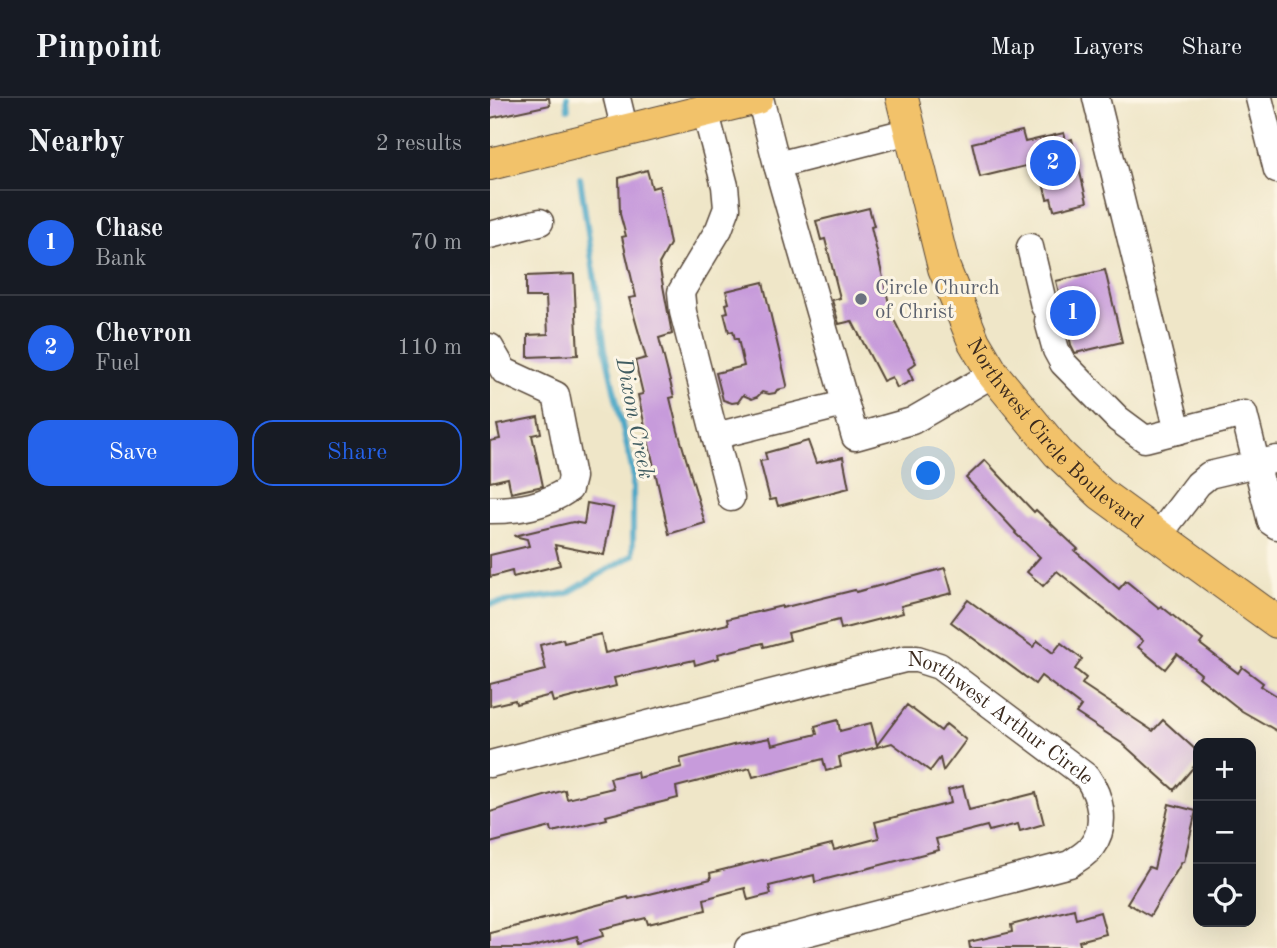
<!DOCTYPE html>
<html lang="en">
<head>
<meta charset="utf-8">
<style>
  body { margin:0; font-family:"Old Standard TT",serif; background:#20242c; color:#f1f3f6 }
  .controls { position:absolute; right:21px; bottom:21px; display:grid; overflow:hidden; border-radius:14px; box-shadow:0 7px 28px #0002 }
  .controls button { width:63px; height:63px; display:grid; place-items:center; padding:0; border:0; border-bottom:2px solid #363941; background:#171b24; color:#f1f3f6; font:35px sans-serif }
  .you { position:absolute; left:439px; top:376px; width:24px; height:24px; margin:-18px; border:5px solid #fff; border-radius:50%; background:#1a73e8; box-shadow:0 0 0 10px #1a73e833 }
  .badge { display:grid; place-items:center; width:46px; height:46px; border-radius:50%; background:#2563eb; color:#fff; font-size:23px; font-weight:700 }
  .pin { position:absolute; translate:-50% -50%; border:4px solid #fff; box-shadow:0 2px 7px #0006 }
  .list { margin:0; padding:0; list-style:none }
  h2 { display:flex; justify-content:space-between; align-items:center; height:91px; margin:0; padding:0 28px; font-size:30px }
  h2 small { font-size:23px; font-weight:400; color:#9ea1a6 }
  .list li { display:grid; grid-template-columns:46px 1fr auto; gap:21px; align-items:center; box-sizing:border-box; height:105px; padding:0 28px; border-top:2px solid #363941 }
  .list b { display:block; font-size:26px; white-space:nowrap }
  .list p { margin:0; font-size:23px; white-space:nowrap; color:#9ea1a6 }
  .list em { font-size:23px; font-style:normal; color:#9ea1a6 }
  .actions { display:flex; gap:14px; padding:21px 28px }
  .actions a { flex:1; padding:16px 0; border:2px solid #2563eb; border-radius:21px; text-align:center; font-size:24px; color:#2563eb }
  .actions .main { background:#2563eb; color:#fff }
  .icon { flex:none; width:38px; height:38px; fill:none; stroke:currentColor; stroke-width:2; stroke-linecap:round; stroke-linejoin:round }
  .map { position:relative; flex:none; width:787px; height:850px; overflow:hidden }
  header { display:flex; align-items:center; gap:42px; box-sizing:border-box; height:98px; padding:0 35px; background:#171b24; border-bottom:2px solid #363941 }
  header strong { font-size:33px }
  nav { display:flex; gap:38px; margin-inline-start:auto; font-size:24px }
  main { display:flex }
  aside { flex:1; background:#171b24 }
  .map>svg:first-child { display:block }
</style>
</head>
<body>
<header>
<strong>Pinpoint</strong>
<nav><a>Map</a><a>Layers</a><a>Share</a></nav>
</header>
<main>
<aside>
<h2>Nearby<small>2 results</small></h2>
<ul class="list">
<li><span class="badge">1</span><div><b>Chase</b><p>Bank</p></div><em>70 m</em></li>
<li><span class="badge">2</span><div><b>Chevron</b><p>Fuel</p></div><em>110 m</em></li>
</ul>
<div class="actions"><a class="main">Save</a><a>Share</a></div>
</aside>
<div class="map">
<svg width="787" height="850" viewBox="0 0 787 850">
  <rect width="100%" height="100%" fill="#fcf5e5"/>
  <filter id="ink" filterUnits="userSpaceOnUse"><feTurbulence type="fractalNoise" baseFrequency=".0143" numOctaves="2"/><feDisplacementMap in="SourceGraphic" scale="14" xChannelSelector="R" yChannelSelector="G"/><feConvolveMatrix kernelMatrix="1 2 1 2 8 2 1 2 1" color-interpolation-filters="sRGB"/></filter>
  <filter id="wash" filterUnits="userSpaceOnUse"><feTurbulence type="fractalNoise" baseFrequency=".00686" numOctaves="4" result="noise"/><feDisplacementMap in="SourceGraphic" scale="28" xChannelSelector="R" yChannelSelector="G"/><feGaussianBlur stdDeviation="1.57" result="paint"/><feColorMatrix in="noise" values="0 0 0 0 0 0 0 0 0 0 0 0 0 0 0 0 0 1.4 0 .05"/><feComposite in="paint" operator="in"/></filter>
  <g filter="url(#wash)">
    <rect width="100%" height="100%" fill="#efe6c8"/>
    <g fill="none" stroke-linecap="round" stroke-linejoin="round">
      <g stroke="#47a6c6" stroke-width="6">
        <path d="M77,0L78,11"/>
        <path d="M0,506L76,496L143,457V375L115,251L90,80"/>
      </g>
    </g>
    <g id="blocks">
      <g fill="#c79bdb">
        <path d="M0,0H59L60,7L0,20Z"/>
        <path d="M532,33L535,44L574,35L576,43L582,41L597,104L564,112L561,100L557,101L548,65L490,79L482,45Z"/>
        <path d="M157,72L162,90L169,88L180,146L169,166L182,236L169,240L184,299L180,300L188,333L215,425L179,436L148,297L153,296L145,263L156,260L139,200L146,199L132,139L136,138L130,116L129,80Z"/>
        <path d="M379,110L384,128L381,129L402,218L426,265L418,271L423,282L407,290L402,279L393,283L362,223L349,226L342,202L350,200L335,141L331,142L326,123Z"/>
        <path d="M615,172L632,244L585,255L581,247L575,218L569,212L571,203L566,183Z"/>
        <path d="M84,176L88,257L38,259V237L58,236L56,199H36V178Z"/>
        <path d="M273,184L297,287L296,290L287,292L285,295L279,296L272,294L267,299L262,301L253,297L248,304L242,305L233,302L226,275L254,268L248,241H245L243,233L239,234L234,215L238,214L236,206L239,205L236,193Z"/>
        <path d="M48,319L51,335L42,337L53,388L21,395L18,380L0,384V343L10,341L7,327Z"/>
        <path d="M318,343L326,365L353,359L359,390L288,408L286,401L280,402L270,363L277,362L275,355Z"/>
        <path d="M495,362L544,414L546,412L588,451L585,453L629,491L636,483L669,510L671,508L713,542L710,546L748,575L752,569L773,585L771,588L787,598V633L752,613L709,579L711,576L687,556L675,571L648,549L653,543L567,473L553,488L537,474L550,459L525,435L526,434L476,380Z"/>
        <path d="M97,405L123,410L114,457L65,447L70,467L23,479L22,473L0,479V457L39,448L37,441L24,438L83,424L94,426Z"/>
        <path d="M455,470L462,495L411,508L413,515L351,531L349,522L298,535L300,542L274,549L273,545L228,556L229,560L205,567L204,562L124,580L126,588L63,604L61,597L26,606L25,602L0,608V586L56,572L50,547L73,541L74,545L111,536L115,555L238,526L237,521L292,508V510L365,492L366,494Z"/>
        <path d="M478,502L543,549L548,543L563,555L571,545L592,561L585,571L596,580L592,586L663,633L673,622L708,654V664L684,692L633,646L586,615L591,608L551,578L545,586L461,524Z"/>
        <path d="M417,607L451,633L456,626L476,642L453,673L450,660L440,673L402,645L349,659L351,669L336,673L333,661L263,679L260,670L186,689L188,700L116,718L117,721L62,734L61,729L0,745V714L75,692L77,701L123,690L120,680L147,674L148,680L192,669L190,661L243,647L280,640L282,647L327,636L325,628L348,622L350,633L381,625L387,647Z"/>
        <path d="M473,688L479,712L546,695L554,726L530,733L528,726L499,733L497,728L446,741L449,752L325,784L324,777L279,788L281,796L258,802L255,790L214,801L216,812L158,826L156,820L111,831L113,838L89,845L87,838L39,850H0V835L138,799L139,801L221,781L220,775L272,762L273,763L342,746L344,752L389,740L385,724L461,705L458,692Z"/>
        <path d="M679,706L706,713L694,764H692L660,818L637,805L659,769L664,771Z"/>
        <path d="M584,811L586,821L610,814L616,836L589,843L591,850H480L479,844L522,834L521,827Z"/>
      </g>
    </g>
  </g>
  <g filter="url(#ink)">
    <use href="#blocks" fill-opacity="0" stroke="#564638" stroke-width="2"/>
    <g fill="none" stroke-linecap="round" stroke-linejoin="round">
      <defs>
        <g id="minor">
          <path d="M127,0L135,33"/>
          <path d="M270,0L287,67L365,339L422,323L503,276"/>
          <path d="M606,0L688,333"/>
          <path d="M769,0L787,72"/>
          <path d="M215,12L235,88L237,110L229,131L191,194L193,214L241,400"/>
          <path d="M287,67L420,33"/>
          <path d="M0,137L50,124"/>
          <path d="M540,149L554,208"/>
          <path d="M558,223L566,252L573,265L628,321L655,341L754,316L781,424L787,428"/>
          <path d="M0,249L14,273L66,297L82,379L79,391C54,408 30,412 0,412"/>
          <path d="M225,338L354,306"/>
          <path d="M668,438L708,386L719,377L787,361"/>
          <path id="s1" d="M0,666L415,561H427L449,568L597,679C610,698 618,727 602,748C597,756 588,760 580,766L258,850"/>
        </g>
        <g id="major">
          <path id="s2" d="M412,0L454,170L484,244L503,276L568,355L611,396L787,524"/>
          <path d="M0,66L267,0"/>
        </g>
      </defs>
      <use href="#minor" stroke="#564638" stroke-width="29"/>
      <use href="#major" stroke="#564638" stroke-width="34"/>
      <use href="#minor" stroke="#fff" stroke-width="26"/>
      <use href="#major" stroke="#f2c26a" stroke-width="32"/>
    </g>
  </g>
  <circle fill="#6b7280" stroke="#fcf5e5" stroke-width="2.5" cx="371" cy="201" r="7"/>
  <g text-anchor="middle" stroke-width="6" stroke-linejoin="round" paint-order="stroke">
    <g font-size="21" fill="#5b616d" stroke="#fcf5e5" text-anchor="start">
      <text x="385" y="196">Circle Church<tspan x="385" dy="24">of Christ</tspan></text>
    </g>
    <g font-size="21" fill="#3b2a1e" stroke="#fcf5e5">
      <text dy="7" stroke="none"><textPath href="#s2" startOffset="378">Northwest Circle Boulevard</textPath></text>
      <text dy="7" stroke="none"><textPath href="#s1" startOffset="542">Northwest Arthur Circle</textPath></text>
    </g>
    <g font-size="23" font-style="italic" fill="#405c61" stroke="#fcf5e5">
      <text transform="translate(146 320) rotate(79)" y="8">Dixon Creek</text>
    </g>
  </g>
</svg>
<div class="controls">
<button>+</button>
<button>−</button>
<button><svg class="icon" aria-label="locate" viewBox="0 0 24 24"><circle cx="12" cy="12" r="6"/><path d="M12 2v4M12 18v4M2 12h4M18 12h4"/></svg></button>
</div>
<div class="you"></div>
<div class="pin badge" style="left:583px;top:215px">1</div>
<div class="pin badge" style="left:563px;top:65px">2</div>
</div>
</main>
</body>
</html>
